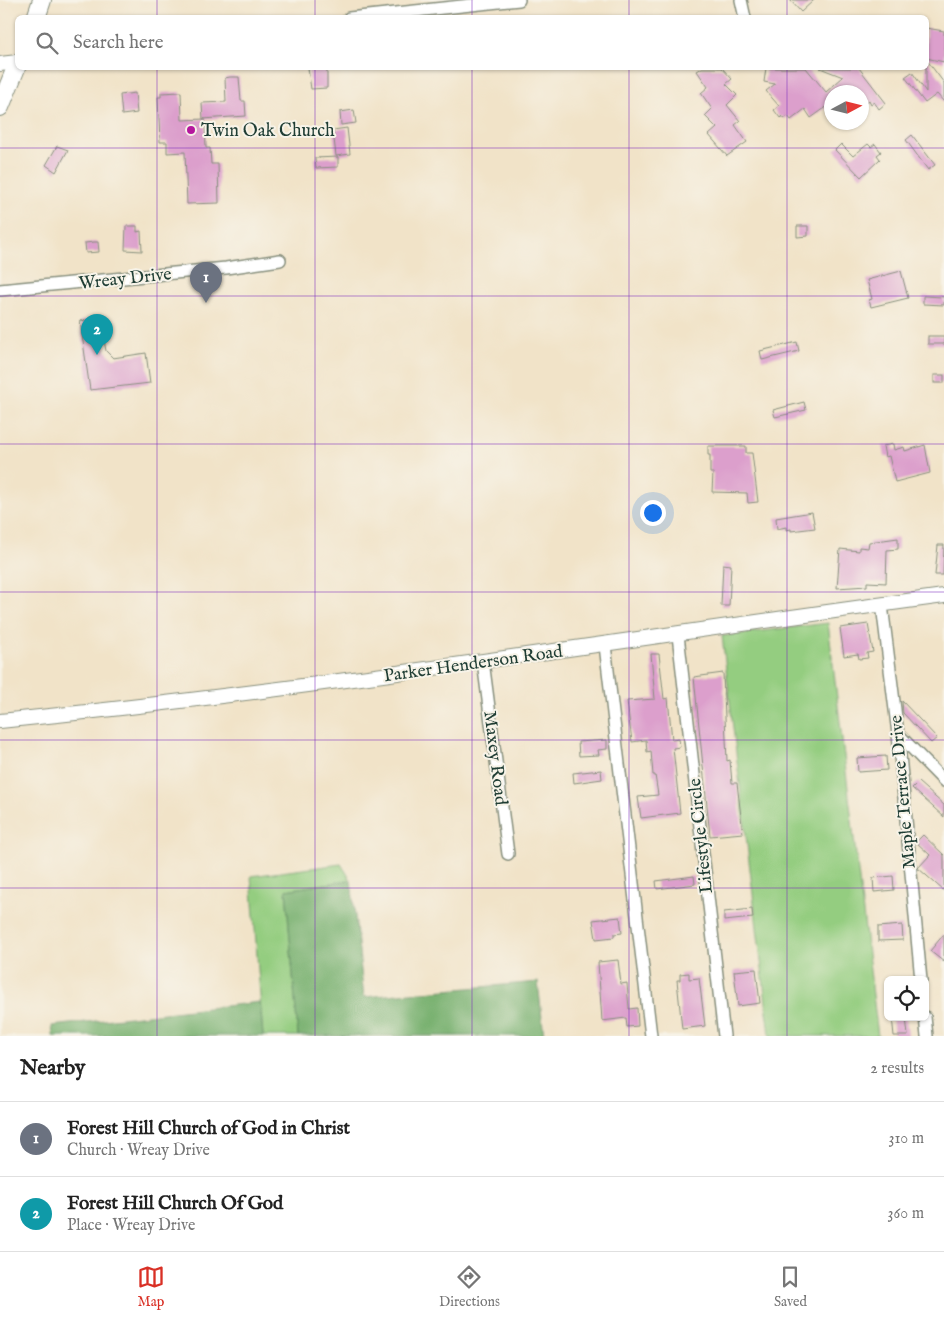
<!DOCTYPE html>
<html lang="en">
<head>
<meta charset="utf-8">
<style>
  body { margin:0; font-family:"IM FELL English",serif; background:#f6f6f6; color:#222 }
  .controls { position:absolute; right:15px; bottom:15px; display:grid; overflow:hidden; border-radius:8px; box-shadow:0 1px 4px #0004 }
  .controls button { width:45px; height:45px; display:grid; place-items:center; padding:0; border:0; border-bottom:1px solid #e0e0e0; background:#fff; color:#222; font:25px sans-serif }
  .compass { position:absolute; left:824px; top:85px; width:45px; height:45px; border-radius:50%; background:#fff; box-shadow:0 1px 4px #0004; rotate:83deg }
  .you { position:absolute; left:652px; top:512px; width:18px; height:18px; margin:-12px; border:4px solid #fff; border-radius:50%; background:#1a73e8; box-shadow:0 0 0 8px #1a73e833 }
  .badge { display:grid; place-items:center; width:32px; height:32px; border-radius:50%; background:#d93025; color:#fff; font-size:16px; font-weight:700 }
  .pin { position:absolute; translate:-50% -41px; filter:drop-shadow(0 1px 2px #0008) }
  .pin::after { content:''; position:absolute; top:26px; width:18px; height:15px; background:inherit; clip-path:polygon(0 0,100% 0,50% 100%) }
  .list { margin:0; padding:0; list-style:none }
  h2 { display:flex; justify-content:space-between; align-items:center; height:65px; margin:0; padding:0 20px; font-size:21px }
  h2 small { font-size:16px; font-weight:400; color:#767676 }
  .list li { display:grid; grid-template-columns:32px 1fr auto; gap:15px; align-items:center; box-sizing:border-box; height:75px; padding:0 20px; border-top:1px solid #e0e0e0 }
  .list b { display:block; font-size:19px; white-space:nowrap }
  .list p { margin:0; font-size:16px; white-space:nowrap; color:#767676 }
  .list em { font-size:16px; font-style:normal; color:#767676 }
  .icon { flex:none; width:28px; height:28px; fill:none; stroke:currentColor; stroke-width:2; stroke-linecap:round; stroke-linejoin:round }
  .map { position:relative; flex:none; width:944px; height:1036px; overflow:hidden }
  .search { position:absolute; background:#fff; box-shadow:0 1px 4px #0004; left:15px; right:15px; top:15px; height:55px; display:flex; align-items:center; gap:12px; box-sizing:border-box; padding:0 18px; border-radius:8px; color:#767676; font-size:19px }
  .sheet { height:215px; background:#fff }
  nav { display:flex; justify-content:space-around; align-items:center; box-sizing:border-box; height:70px; border-top:1px solid #e0e0e0; background:#fff; font-size:14px; color:#767676 }
  nav a { display:grid; justify-items:center; gap:2px }
  nav .on { color:#d93025 }
  .map>svg:first-child { display:block }
</style>
</head>
<body>
<div class="map">
<svg width="944" height="1036" viewBox="0 0 944 1036">
  <rect width="100%" height="100%" fill="#f7f3e8"/>
  <filter id="ink" filterUnits="userSpaceOnUse"><feTurbulence type="fractalNoise" baseFrequency=".02" numOctaves="2"/><feDisplacementMap in="SourceGraphic" scale="10" xChannelSelector="R" yChannelSelector="G"/><feConvolveMatrix kernelMatrix="1 2 1 2 8 2 1 2 1" color-interpolation-filters="sRGB"/></filter>
  <filter id="wash" filterUnits="userSpaceOnUse"><feTurbulence type="fractalNoise" baseFrequency=".0096" numOctaves="4" result="noise"/><feDisplacementMap in="SourceGraphic" scale="20" xChannelSelector="R" yChannelSelector="G"/><feGaussianBlur stdDeviation="1.12" result="paint"/><feColorMatrix in="noise" values="0 0 0 0 0 0 0 0 0 0 0 0 0 0 0 0 0 1.4 0 .05"/><feComposite in="paint" operator="in"/></filter>
  <g filter="url(#wash)">
    <rect width="100%" height="100%" fill="#f1e3c8"/>
    <g fill="#94cd80" stroke="#5a855a">
      <path d="M828,623L878,1036H770L722,636Z"/>
      <path d="M341,864L351,880L286,890L298,1036H263L251,876Z"/>
    </g>
    <g fill="#77b06e" stroke="#4b7651">
      <path d="M351,880L364,997L538,982L544,1036H298L286,890Z"/>
      <path d="M260,1002L263,1036H53L52,1026Z"/>
    </g>
    <g id="blocks">
      <g fill="#dc9fcc">
        <path d="M790,0H814L801,12Z"/>
        <path d="M926,28L944,31V62L926,58Z"/>
        <path d="M926,59L944,83V102L937,94L925,103L905,77L912,72L926,92Z"/>
        <path d="M308,68L327,69V88L311,89Z"/>
        <path d="M702,68H722L732,79L726,84L737,95L727,105L740,121L735,125L747,142L727,156L709,135L717,128L705,116L712,109L701,93L708,87L697,71Z"/>
        <path d="M766,68H806L826,92L843,77L820,68H859L886,103L879,109L874,102L871,104L869,100L862,106V92H832V103L811,118L805,109L791,120L788,116L784,119L782,116L780,118L774,110L779,106L766,91L775,84L764,82Z"/>
        <path d="M230,77H239L241,101H245L246,116L203,119L202,103L226,102L225,78Z"/>
        <path d="M181,92L182,120L205,119L206,148H210L211,164H218L219,203L187,204L185,152L167,153V142H160L158,97H161V93Z"/>
        <path d="M135,93L137,113L122,115L120,95Z"/>
        <path d="M354,110L356,123L341,125L340,112Z"/>
        <path d="M347,128L350,154L336,156L333,130Z"/>
        <path d="M912,135L935,165L928,170L906,140Z"/>
        <path d="M841,144L853,156L868,144L871,147L875,144L881,152L877,155L880,159L861,177L835,150Z"/>
        <path d="M57,146L68,150L56,172L46,165Z"/>
        <path d="M338,157V167L316,168L315,158Z"/>
        <path d="M126,226H137V232L141,231L142,251L125,250Z"/>
        <path d="M797,226H808V236L797,237Z"/>
        <path d="M94,242H98L99,252L86,253L85,243Z"/>
        <path d="M901,271L908,298L871,307L869,300L872,299L867,280Z"/>
        <path d="M923,296L944,297V305L923,304Z"/>
        <path d="M100,318L106,351L113,358L146,353L150,383L90,390L80,321Z"/>
        <rect x="928" y="336" width="16" height="8"/>
        <path d="M797,342L799,351L762,360L760,351Z"/>
        <rect x="934" y="375" width="10" height="8"/>
        <path d="M804,402L806,410L775,417L773,410Z"/>
        <path d="M893,444L894,450L904,447L905,451L925,445L930,473L895,482L889,456L885,457L883,446Z"/>
        <path d="M708,446H746V453H752L758,502L748,503L747,493L712,492L713,473H710V455H708Z"/>
        <path d="M812,512L815,528L791,531V529L786,530V527L777,529L776,518Z"/>
        <path d="M898,538V549L887,550L886,583L867,582V586L837,588L840,549L859,551V547L868,548L869,542Z"/>
        <path d="M938,545H944L943,575H935Z"/>
        <path d="M723,564L731,565L729,606H721Z"/>
        <path d="M868,624L873,652L867,653L868,658L859,659L858,654L844,656L840,628Z"/>
        <path d="M651,654H659L664,699L668,698L672,740L679,739L680,747L673,748L680,813L641,818L638,797L658,795L655,775H653L651,751L647,752L646,740L632,742L627,701L655,699Z"/>
        <path d="M723,673L727,761L730,760L732,783H737L743,833L710,836L694,677Z"/>
        <path d="M902,701L937,738L931,743L903,713Z"/>
        <path d="M607,740V749L598,750L599,755L579,756L578,742Z"/>
        <path d="M886,756L887,770L858,772L857,758Z"/>
        <path d="M601,770L602,779L574,783L573,773Z"/>
        <path d="M918,782L944,805V817L912,788Z"/>
        <path d="M923,835L944,855V891L918,868L930,855L916,842Z"/>
        <path d="M694,876L695,884L657,889L656,881Z"/>
        <path d="M893,876L894,890L874,892L873,878Z"/>
        <path d="M752,909L753,918L724,921V912Z"/>
        <path d="M620,917L622,933L614,934V937L596,939L593,920Z"/>
        <path d="M902,925L903,940L878,941V927Z"/>
        <path d="M944,934V962L930,951Z"/>
        <path d="M618,960L621,984L627,983L629,1009L637,1008L638,1026L627,1027L626,1018L602,1021L598,962Z"/>
        <path d="M756,969L760,1003L738,1006L734,971Z"/>
        <path d="M689,973V979L699,978L705,1026L682,1029L677,980H680V974Z"/>
        <path d="M892,1017H906L908,1036H894Z"/>
      </g>
    </g>
  </g>
  <g filter="url(#ink)">
    <use href="#blocks" fill-opacity="0" stroke="#88907e" stroke-width="1"/>
    <g fill="none" stroke-linecap="round" stroke-linejoin="round">
      <defs>
        <g id="minor">
          <path d="M741,0L745,18"/>
          <path d="M349,18L519,0"/>
          <path d="M0,290L226,268L280,260"/>
          <path d="M882,605L898,734L921,980"/>
          <path d="M678,635L724,1036"/>
          <path d="M605,645L651,1036"/>
          <path d="M483,661L508,854"/>
          <path d="M898,734L944,781"/>
          <path d="M925,1017L927,1036"/>
        </g>
        <g id="tertiary">
          <path d="M0,64L18,62"/>
          <path d="M0,721C316,690 629,638 944,596"/>
        </g>
        <g id="primary">
          <path d="M36,18L42,0"/>
          <path d="M0,107L18,63"/>
        </g>
      </defs>
      <use href="#minor" stroke="#88907e" stroke-width="14"/>
      <use href="#tertiary" stroke="#88907e" stroke-width="16"/>
      <use href="#primary" stroke="#88907e" stroke-width="20"/>
      <use href="#minor" stroke="#fff" stroke-width="11"/>
      <use href="#tertiary" stroke="#fff" stroke-width="14"/>
      <use href="#primary" stroke="#fff" stroke-width="18"/>
    </g>
  </g>
  <path fill="none" stroke="#7b2cbf" stroke-width="1" stroke-opacity="0.55" d="M157,0V18M315,0V18M472,0V18M629,0V18M787,0V18M157,68V1036M315,68V1036M472,68V1036M629,68V1036M787,68V1036M0,148H944M0,296H944M0,444H944M0,592H944M0,740H944M0,888H944"/>
  <circle fill="#b5179e" stroke="#f7f3e8" stroke-width="2" cx="191" cy="130" r="5"/>
  <g text-anchor="middle" stroke-width="4" stroke-linejoin="round" paint-order="stroke">
    <g font-size="18" fill="#1f3d34" stroke="#f7f3e8" text-anchor="start">
      <text x="201" y="136">Twin Oak Church</text>
    </g>
    <g font-size="18" fill="#1f3d34" stroke="#f7f3e8">
      <text transform="translate(125 278) rotate(-6)" y="6">Wreay Drive</text>
      <text transform="translate(473 663) rotate(-8)" y="6">Parker Henderson Road</text>
      <text transform="translate(496 758) rotate(83)" y="6">Maxey Road</text>
      <text transform="translate(902 792) rotate(-95)" y="6">Maple Terrace Drive</text>
      <text transform="translate(700 836) rotate(-96)" y="6">Lifestyle Circle</text>
    </g>
  </g>
</svg>
<div class="controls">
<button><svg class="icon" aria-label="locate" viewBox="0 0 24 24"><circle cx="12" cy="12" r="6"/><path d="M12 2v4M12 18v4M2 12h4M18 12h4"/></svg></button>
</div>
<svg class="compass" viewBox="-18 -18 36 36"><path d="M0-13l5 13h-10z" fill="#e53935"/><path d="M0 13l5-13h-10z" fill="#767676"/></svg>
<div class="you"></div>
<div class="pin badge" style="left:206px;top:303px;background:#6b7280">1</div>
<div class="pin badge" style="left:97px;top:355px;background:#0f9aa8">2</div>
<div class="search"><svg class="icon" aria-label="search" viewBox="0 0 24 24"><circle cx="10" cy="10" r="6"/><path d="M15 15l6 6"/></svg>Search here</div>
</div>
<section class="sheet">
<h2>Nearby<small>2 results</small></h2>
<ul class="list">
<li><span class="badge" style="background:#6b7280">1</span><div><b>Forest Hill Church of God in Christ</b><p>Church · Wreay Drive</p></div><em>310 m</em></li>
<li><span class="badge" style="background:#0f9aa8">2</span><div><b>Forest Hill Church Of God</b><p>Place · Wreay Drive</p></div><em>360 m</em></li>
</ul>
</section>
<nav>
<a class="on"><svg class="icon" aria-label="map" viewBox="0 0 24 24"><path d="M3 6l6-2 6 2 6-2v14l-6 2-6-2-6 2zM9 4v14M15 6v14"/></svg>Map</a>
<a><svg class="icon" aria-label="directions" viewBox="0 0 24 24"><path d="M12 3l9 9-9 9-9-9zM9 14v-3h6M13 9l2 2-2 2"/></svg>Directions</a>
<a><svg class="icon" aria-label="saved" viewBox="0 0 24 24"><path d="M7 4h10v16l-5-4-5 4z"/></svg>Saved</a>
</nav>
</body>
</html>
